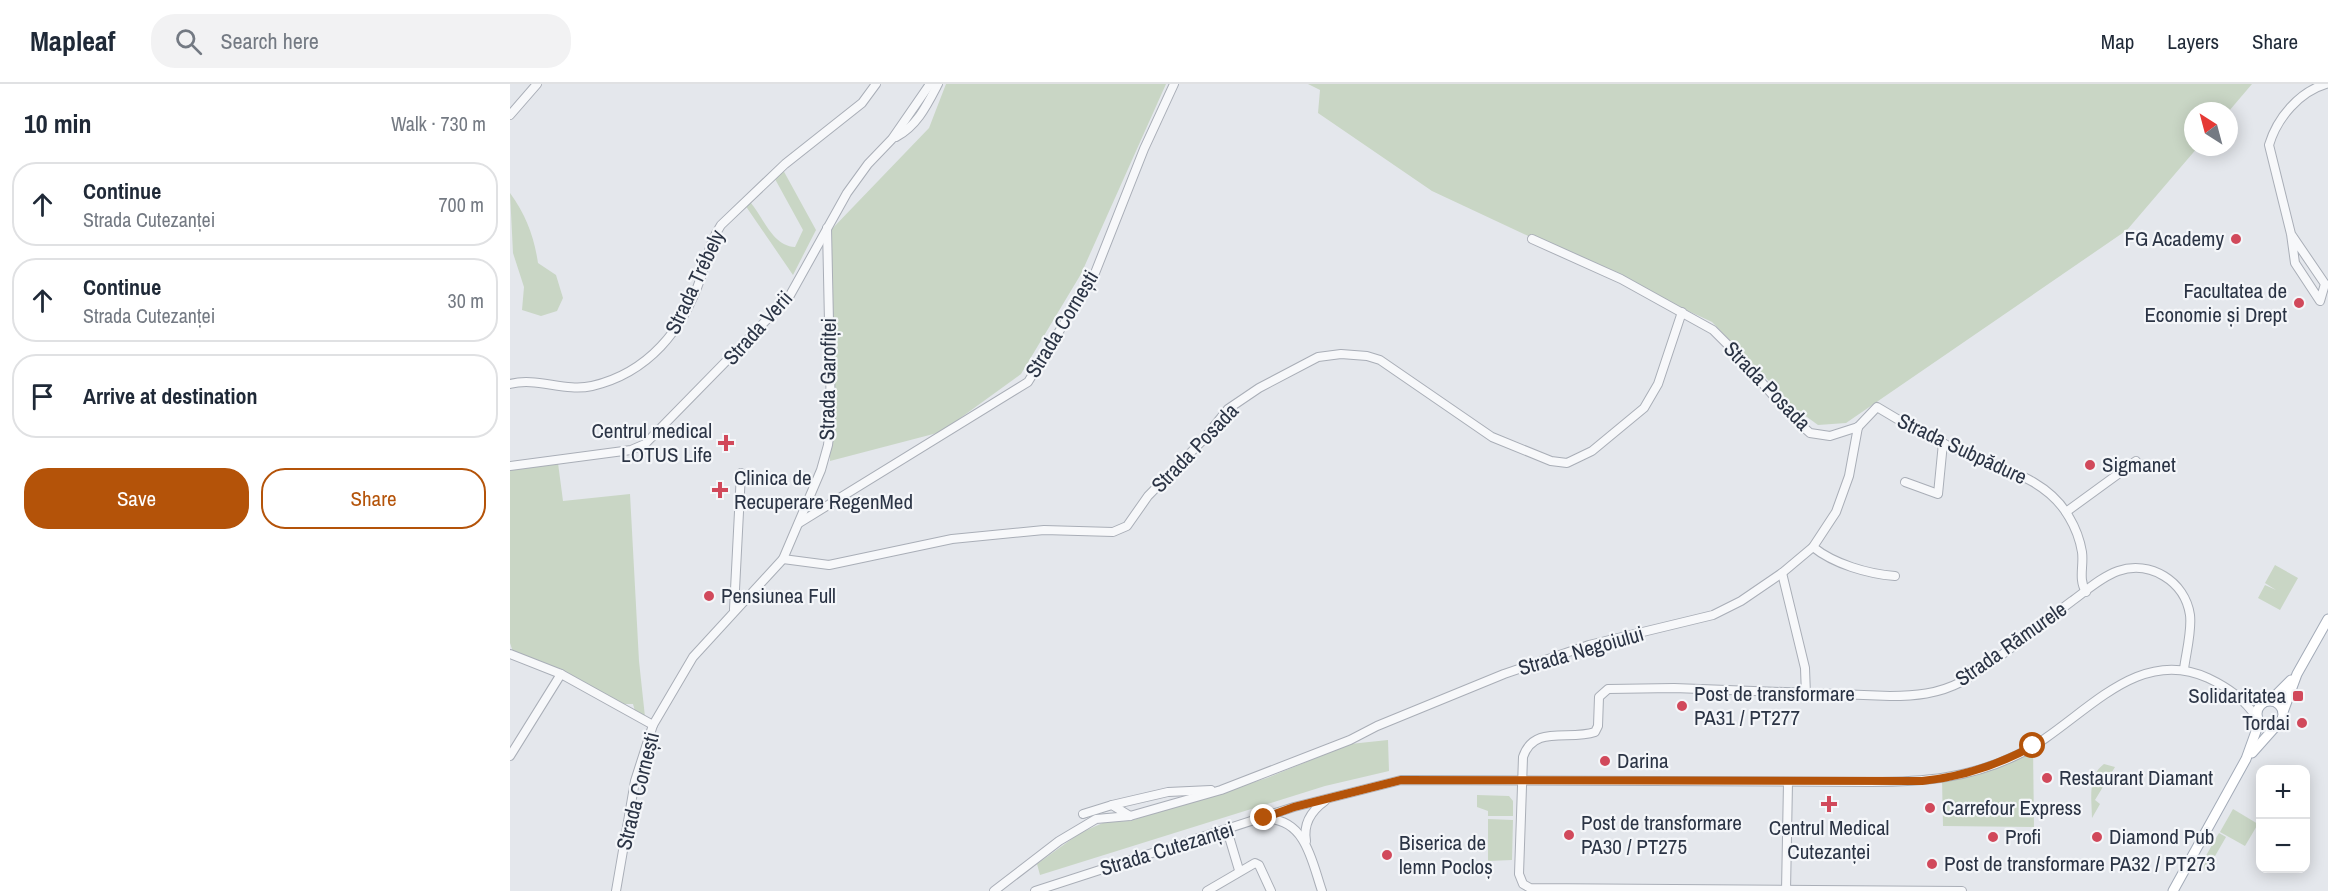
<!DOCTYPE html>
<html lang="en">
<head>
<meta charset="utf-8">
<style>
  body { margin:0; font-family:"Archivo Narrow",sans-serif; background:#f2f2f3; color:#1f2937 }
  .controls { position:absolute; right:18px; bottom:18px; display:grid; overflow:hidden; border-radius:12px; box-shadow:0 3px 15px #0003 }
  .controls button { width:54px; height:54px; display:grid; place-items:center; padding:0; border:0; border-bottom:2px solid #e0e1e3; background:#fff; color:#1f2937; font:30px sans-serif }
  .compass { position:absolute; left:1674px; top:18px; width:54px; height:54px; border-radius:50%; background:#fff; box-shadow:0 3px 15px #0003; rotate:324deg }
  .stop { position:absolute; width:18px; height:18px; margin:-14px; border:4px solid #b45309; border-radius:50%; background:#fff }
  .stop.end { background:#b45309; border-color:#fff; box-shadow:0 2px 6px #0008 }
  .list { margin:0; padding:0; list-style:none }
  h2 { display:flex; justify-content:space-between; align-items:center; height:78px; margin:0; padding:0 24px; font-size:26px }
  h2 small { font-size:20px; font-weight:400; color:#747a83 }
  .list li { display:grid; grid-template-columns:39px 1fr auto; gap:18px; align-items:center; box-sizing:border-box; height:84px; margin:0 12px 12px; padding:0 12px; border:2px solid #e0e1e3; border-radius:24px }
  .list b { display:block; font-size:22px; white-space:nowrap }
  .list p { margin:0; font-size:20px; white-space:nowrap; color:#747a83 }
  .list em { font-size:20px; font-style:normal; color:#747a83 }
  .actions { display:flex; gap:12px; padding:18px 24px }
  .actions a { flex:1; padding:14px 0; border:2px solid #b45309; border-radius:24px; text-align:center; font-size:21px; color:#b45309 }
  .actions .main { background:#b45309; color:#fff }
  .icon { flex:none; width:33px; height:33px; fill:none; stroke:currentColor; stroke-width:2; stroke-linecap:round; stroke-linejoin:round }
  .map { position:relative; flex:none; width:1818px; height:807px; overflow:hidden }
  header { display:flex; align-items:center; gap:36px; box-sizing:border-box; height:84px; padding:0 30px; background:#fff; border-bottom:2px solid #e0e1e3 }
  header strong { font-size:28px }
  nav { display:flex; gap:33px; margin-inline-start:auto; font-size:21px }
  .search { width:420px; height:54px; background:#f2f2f3; display:flex; align-items:center; gap:15px; box-sizing:border-box; padding:0 21px; border-radius:24px; color:#747a83; font-size:22px }
  main { display:flex }
  aside { flex:1; background:#fff }
  .map>svg:first-child { display:block }
</style>
</head>
<body>
<header>
<strong>Mapleaf</strong>
<div class="search"><svg class="icon" aria-label="search" viewBox="0 0 24 24"><circle cx="10" cy="10" r="6"/><path d="M15 15l6 6"/></svg>Search here</div>
<nav><a>Map</a><a>Layers</a><a>Share</a></nav>
</header>
<main>
<aside>
<h2>10 min<small>Walk · 730 m</small></h2>
<ul class="list">
<li><svg class="icon" aria-label="ahead" viewBox="0 0 24 24"><path d="M12 20V5M6 11l6-6 6 6"/></svg><div><b>Continue</b><p>Strada Cutezanței</p></div><em>700 m</em></li>
<li><svg class="icon" aria-label="ahead" viewBox="0 0 24 24"><path d="M12 20V5M6 11l6-6 6 6"/></svg><div><b>Continue</b><p>Strada Cutezanței</p></div><em>30 m</em></li>
<li><svg class="icon" aria-label="arrive" viewBox="0 0 24 24"><path d="M6 21V4h12l-3 4 3 4H6"/></svg><div><b>Arrive at destination</b></div></li>
</ul>
<div class="actions"><a class="main">Save</a><a>Share</a></div>
</aside>
<div class="map">
<svg width="1818" height="807" viewBox="0 0 1818 807">
  <rect width="100%" height="100%" fill="#e4e7ec"/>
  <g fill="#c9d6c5">
    <path d="M436,0H656L571,190L511,290L431,348L320,377L319,148L419,44Z"/>
    <path d="M798,0H1742L1719,27H1683V63H1688L1617,146L1336,339L1308,341L1286,325L1202,238L922,107L808,29L810,6Z"/>
    <path d="M272,84L306,146L283,191L235,121L241,119C254,135 263,162 285,163L293,146L265,95Z"/>
    <path d="M0,109C16,131 24,152 28,179L46,191L53,214L47,227L31,232L12,226L14,203L3,169Z"/>
    <path d="M48,379L53,417L120,410L129,577L135,633L125,627L123,620H113L52,586L3,568L0,559V385Z"/>
    <path d="M1765,481L1788,494L1770,526L1748,514L1755,501L1766,506L1755,499Z"/>
    <path d="M878,656L879,687L815,702L530,791L527,780L570,749L595,738L620,737L757,694L840,660Z"/>
    <path d="M1523,662L1524,743L1433,742L1432,695Z"/>
    <path d="M1594,680L1605,683L1585,716L1590,720L1582,734C1582,715 1577,692 1594,680Z"/>
    <path d="M967,711L999,712L1003,717V732H978V727L967,723Z"/>
    <path d="M1723,725L1748,740L1735,762L1710,748Z"/>
    <path d="M978,735L1003,736L1002,776L978,777Z"/>
    <path d="M1709,749L1716,753L1697,786L1690,782Z"/>
  </g>
  <g fill="none" stroke-linecap="round" stroke-linejoin="round">
    <defs>
      <g id="minor">
        <path d="M0,31L27,0"/>
        <path d="M386,53C407,42 417,21 428,0"/>
        <path d="M1781,150L1815,200L1810,217L1785,179L1781,150L1759,61C1767,34 1789,8 1816,0"/>
        <path d="M1022,155L1111,195L1203,246L1227,270L1281,332L1300,349L1320,352L1348,343"/>
        <path d="M0,300C27,293 54,308 82,302C138,289 173,246 191,193C197,175 200,157 211,141L275,80L352,19L366,0"/>
        <path d="M1348,343L1367,323C1393,339 1419,353 1447,366C1487,384 1536,392 1559,433C1565,443 1570,456 1572,468C1574,482 1568,495 1576,508"/>
        <path d="M0,382L121,366L135,360L279,213L337,109L358,80L382,55L420,0"/>
        <path d="M1395,398L1428,410L1433,359"/>
        <path d="M1556,428L1626,377"/>
        <path d="M289,439L518,298L585,189L634,65L664,0"/>
        <path d="M1303,463C1324,480 1358,490 1385,492"/>
        <path d="M273,475L319,481L442,455L534,446L603,448L617,442L638,412L692,357L718,325L749,304L808,273L831,270L857,272L870,276L982,353L1041,377L1057,379L1082,367L1134,324L1148,300L1172,228"/>
        <path d="M1272,489L1295,584L1296,611"/>
        <path d="M224,525L231,389"/>
        <path d="M0,570L51,590L143,641"/>
        <path d="M1728,611L1756,617"/>
        <path d="M0,672L51,590"/>
        <path d="M602,721L658,708L701,706"/>
        <path d="M573,730L602,721L620,732"/>
        <path d="M759,735C796,737 802,778 812,807"/>
        <path d="M717,746L729,786"/>
        <path d="M796,757C793,740 801,727 815,717"/>
        <path d="M106,807L125,697L143,641L183,573L273,475L311,386L318,361L321,333L317,144"/>
        <path d="M484,807L549,757L586,735L620,732L711,706L840,656L867,642L994,590L1079,561L1203,531L1231,517L1272,489L1303,463L1326,428L1339,392L1348,343"/>
        <path d="M525,807L784,723L891,696L1361,698C1413,698 1460,694 1507,671C1569,642 1623,559 1698,594C1719,604 1734,615 1747,634"/>
        <path d="M697,807L745,779L749,781L761,807"/>
        <path d="M1276,807L1278,698"/>
        <path d="M1452,807L1020,804L1013,800L1009,790L1013,673C1024,640 1059,657 1085,648L1088,642L1089,613L1098,605L1164,604L1380,612C1405,612 1428,610 1451,598C1490,575 1526,544 1562,517C1576,507 1591,493 1608,487C1640,476 1675,497 1680,531C1682,547 1676,569 1674,585"/>
      </g>
      <g id="major">
        <path d="M1761,616L1781,596"/>
        <circle cx="1760" cy="630" r="13"/>
        <path d="M1773,628L1787,590L1818,535"/>
        <path d="M1742,669L1766,642"/>
        <path d="M1663,807L1736,675L1749,639"/>
      </g>
    </defs>
    <use href="#minor" stroke="#a9aeb7" stroke-width="10"/>
    <use href="#major" stroke="#a3abb8" stroke-width="11"/>
    <use href="#minor" stroke="#f7f8fa" stroke-width="8"/>
    <use href="#major" stroke="#fff" stroke-width="9"/>
  </g>
  <g fill="none" stroke-linecap="round" stroke-linejoin="round">
    <path stroke="#b45309" stroke-width="8" d="M754,734L784,723L891,696L1412,697C1452,693 1488,681 1523,662"/>
  </g>
  <g fill="#d1495b" stroke="#f4f6f9" stroke-width="2">
    <circle cx="1726" cy="155" r="6"/>
    <circle cx="1789" cy="219" r="6"/>
    <path d="M213 350h6v6h6v6h-6v6h-6v-6h-6v-6h6z"/>
    <circle cx="1580" cy="381" r="6"/>
    <path d="M207 397h6v6h6v6h-6v6h-6v-6h-6v-6h6z"/>
    <circle cx="199" cy="512" r="6"/>
    <rect x="1782" y="606" width="12" height="12" rx="3"/>
    <circle cx="1172" cy="622" r="6"/>
    <circle cx="1792" cy="639" r="6"/>
    <circle cx="1095" cy="677" r="6"/>
    <circle cx="1537" cy="694" r="6"/>
    <path d="M1316 711h6v6h6v6h-6v6h-6v-6h-6v-6h6z"/>
    <circle cx="1420" cy="724" r="6"/>
    <circle cx="1059" cy="751" r="6"/>
    <circle cx="1483" cy="753" r="6"/>
    <circle cx="1587" cy="753" r="6"/>
    <circle cx="877" cy="771" r="6"/>
    <circle cx="1422" cy="780" r="6"/>
  </g>
  <g text-anchor="middle" stroke-width="4.5" stroke-linejoin="round" paint-order="stroke">
    <g font-size="21" fill="#2b3445" stroke="#f4f6f9" text-anchor="start">
      <text x="1714" y="162" text-anchor="end">FG Academy</text>
      <text x="1777" y="214" text-anchor="end">Facultatea de<tspan x="1777" dy="24">Economie și Drept</tspan></text>
      <text x="202" y="354" text-anchor="end">Centrul medical<tspan x="202" dy="24">LOTUS Life</tspan></text>
      <text x="1592" y="388">Sigmanet</text>
      <text x="224" y="401">Clinica de<tspan x="224" dy="24">Recuperare RegenMed</tspan></text>
      <text x="211" y="519">Pensiunea Full</text>
      <text x="1184" y="617">Post de transformare<tspan x="1184" dy="24">PA31 / PT277</tspan></text>
      <text x="1776" y="619" text-anchor="end">Solidaritatea</text>
      <text x="1780" y="646" text-anchor="end">Tordai</text>
      <text x="1107" y="684">Darina</text>
      <text x="1549" y="701">Restaurant Diamant</text>
      <text x="1432" y="731">Carrefour Express</text>
      <text x="1071" y="746">Post de transformare<tspan x="1071" dy="24">PA30 / PT275</tspan></text>
      <text x="1319" y="751" text-anchor="middle">Centrul Medical<tspan x="1319" dy="24">Cutezanței</tspan></text>
      <text x="1495" y="760">Profi</text>
      <text x="1599" y="760">Diamond Pub</text>
      <text x="889" y="766">Biserica de<tspan x="889" dy="24">lemn Pocloș</tspan></text>
      <text x="1434" y="787">Post de transformare PA32 / PT273</text>
    </g>
    <g font-size="21" fill="#2b3445" stroke="#f4f6f9">
      <text transform="translate(185 198) rotate(-65)" y="7">Strada Trébely</text>
      <text transform="translate(552 240) rotate(-59)" y="7">Strada Cornești</text>
      <text transform="translate(248 244) rotate(-48)" y="7">Strada Verii</text>
      <text transform="translate(318 295) rotate(-89)" y="7">Strada Garofiței</text>
      <text transform="translate(1257 302) rotate(46)" y="7">Strada Posada</text>
      <text transform="translate(685 364) rotate(-46)" y="7">Strada Posada</text>
      <text transform="translate(1452 365) rotate(25)" y="7">Strada Subpădure</text>
      <text transform="translate(1501 560) rotate(-35)" y="7">Strada Rămurele</text>
      <text transform="translate(1071 567) rotate(-16)" y="7">Strada Negoiului</text>
      <text transform="translate(128 707) rotate(-76)" y="7">Strada Cornești</text>
      <text transform="translate(657 765) rotate(-17)" y="7">Strada Cutezanței</text>
    </g>
  </g>
</svg>
<div class="controls">
<button>+</button>
<button>−</button>
</div>
<svg class="compass" viewBox="-18 -18 36 36"><path d="M0-13l5 13h-10z" fill="#e53935"/><path d="M0 13l5-13h-10z" fill="#747a83"/></svg>
<div class="stop" style="left:1523px;top:662px"></div>
<div class="stop end" style="left:754px;top:734px"></div>
</div>
</main>
</body>
</html>
